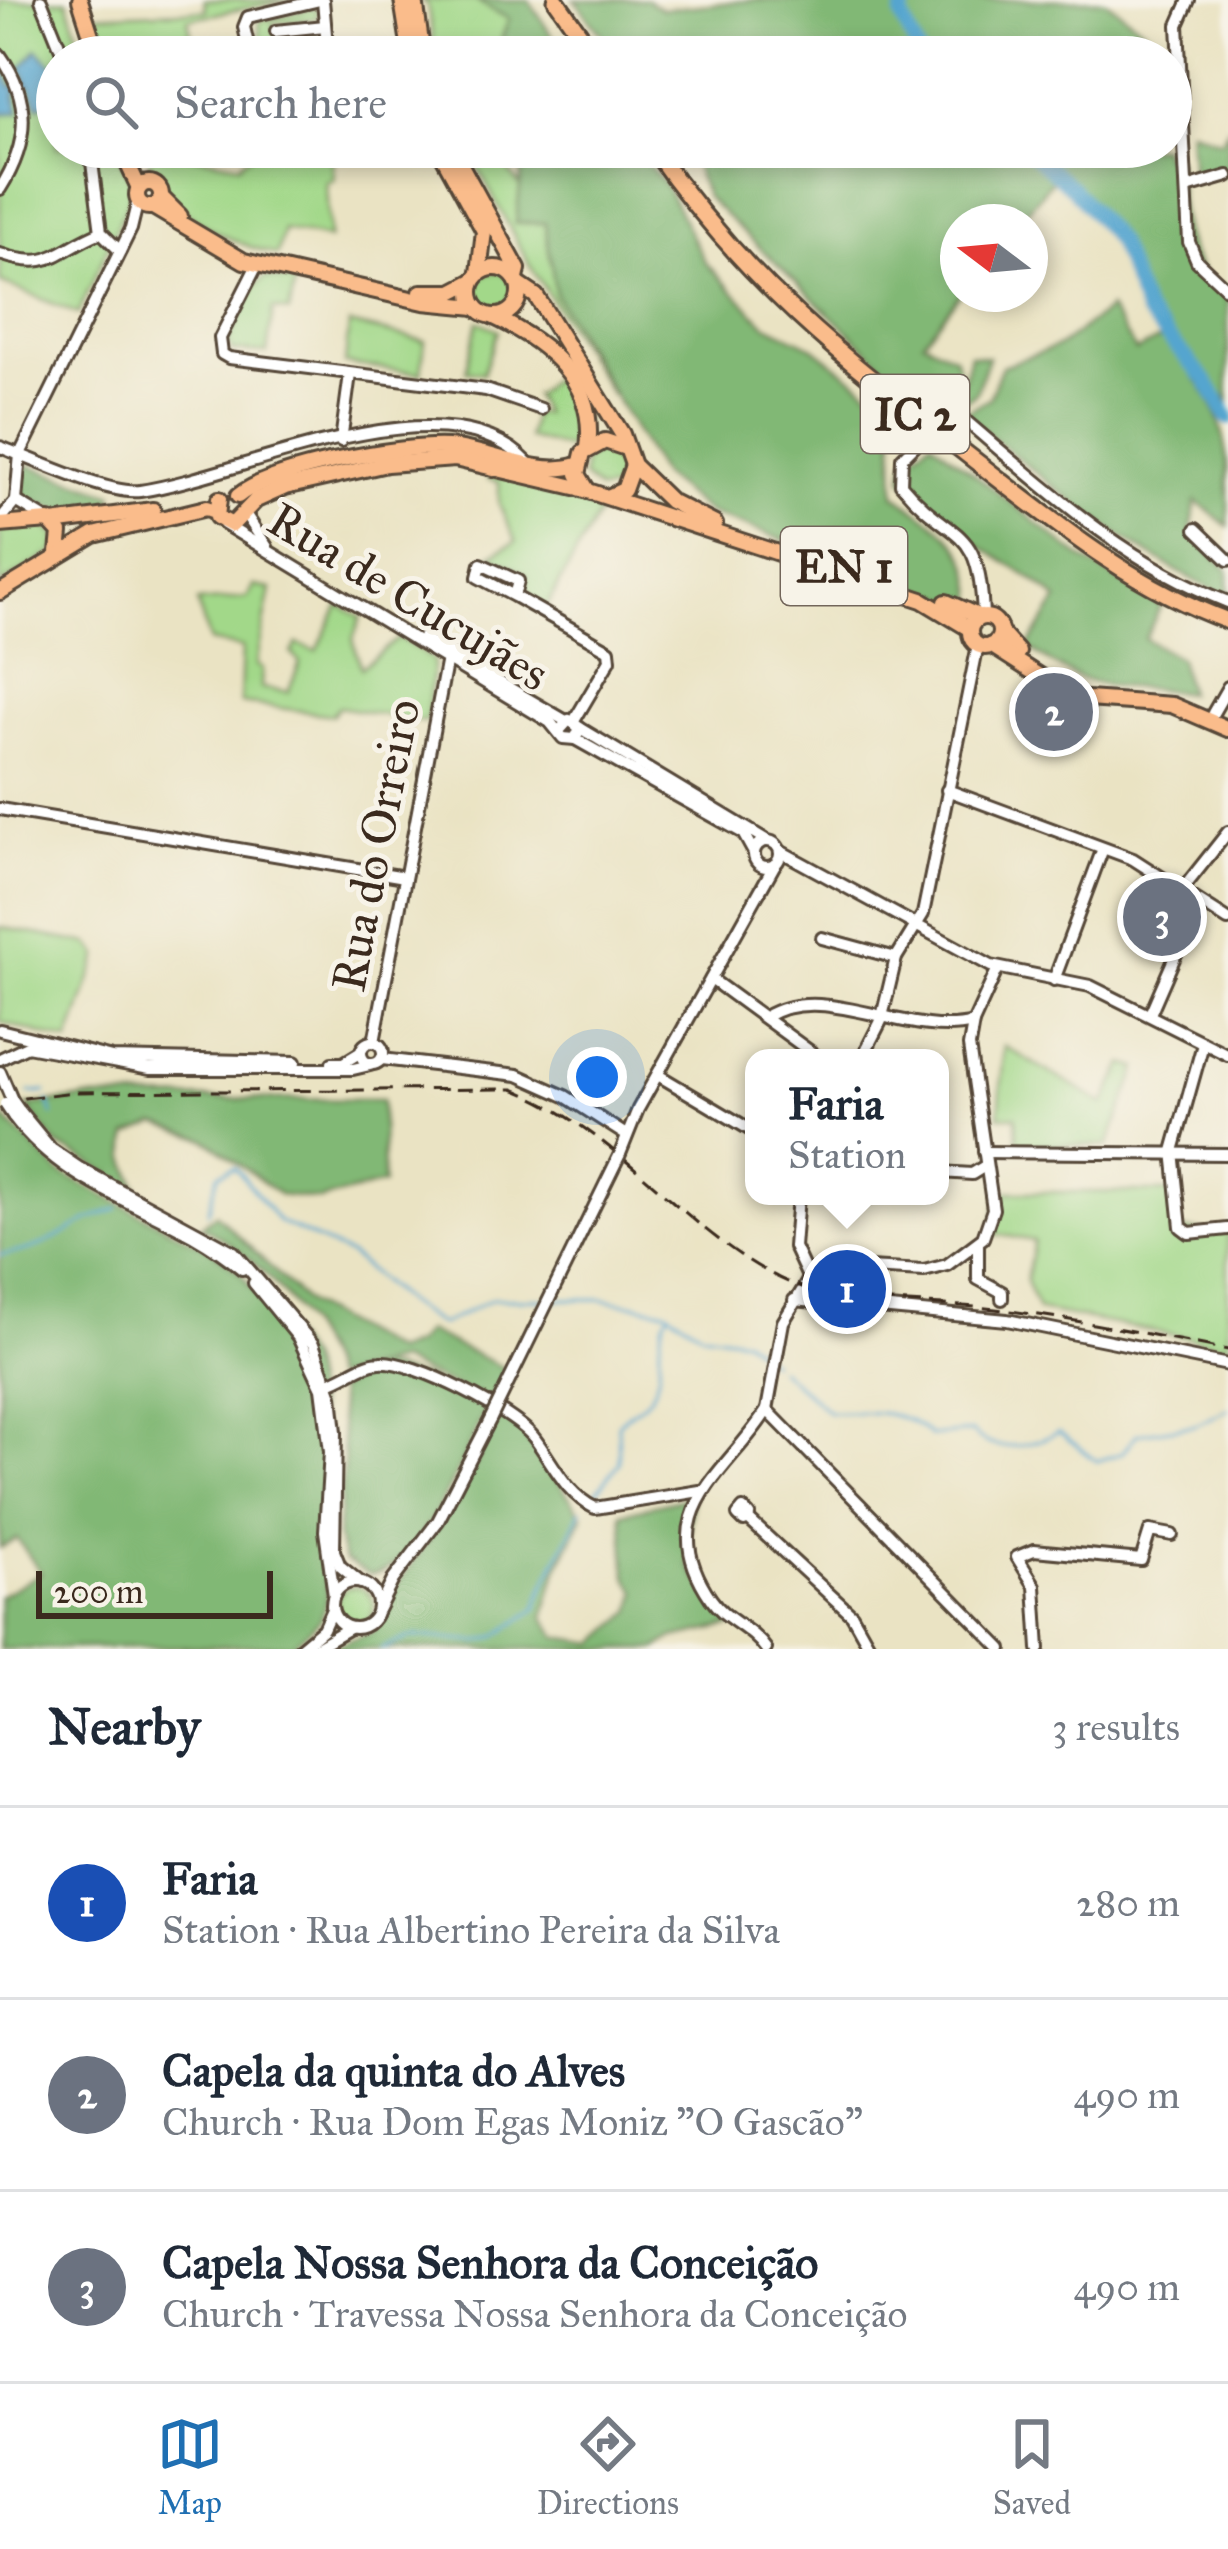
<!DOCTYPE html>
<html lang="en">
<head>
<meta charset="utf-8">
<style>
  body { margin:0; font-family:"IM FELL Great Primer",serif; background:#f2f2f3; color:#1f2937 }
  .compass { position:absolute; left:940px; top:204px; width:108px; height:108px; border-radius:50%; background:#fff; box-shadow:0 6px 18px #0003; rotate:286deg }
  .scale { position:absolute; left:36px; bottom:30px; width:237px; box-sizing:border-box; padding-left:12px; border:6px solid #3b2a1e; border-top:0; font-size:33px; line-height:42px; white-space:nowrap; color:#3b2a1e; -webkit-text-stroke:9px #f7f3e8; paint-order:stroke }
  .you { position:absolute; left:597px; top:1077px; width:42px; height:42px; margin:-30px; border:9px solid #fff; border-radius:50%; background:#1a73e8; box-shadow:0 0 0 18px #1a73e833 }
  .badge { display:grid; place-items:center; width:78px; height:78px; border-radius:50%; background:#1f6fb2; color:#fff; font-size:39px; font-weight:700 }
  .pin { position:absolute; translate:-50% -50%; border:6px solid #fff; box-shadow:0 3px 12px #0006 }
  .popup { position:absolute; left:745px; top:1049px; width:204px; height:156px; box-sizing:border-box; display:grid; place-content:center; border-radius:24px; background:#fff; filter:drop-shadow(0 3px 9px #0005); font-size:39px; white-space:nowrap; color:#747a83 }
  .popup b { font-size:45px; color:#1f2937 }
  .popup::after { content:''; position:absolute; left:50%; top:100%; margin-left:-24px; border:24px solid transparent; border-top-color:#fff }
  .list { margin:0; padding:0; list-style:none }
  h2 { display:flex; justify-content:space-between; align-items:center; height:156px; margin:0; padding:0 48px; font-size:51px }
  h2 small { font-size:39px; font-weight:400; color:#747a83 }
  .list li { display:grid; grid-template-columns:78px 1fr auto; gap:36px; align-items:center; box-sizing:border-box; height:192px; padding:0 48px; border-top:3px solid #e0e1e3 }
  .list b { display:block; font-size:45px; white-space:nowrap }
  .list p { margin:0; font-size:39px; white-space:nowrap; color:#747a83 }
  .list em { font-size:39px; font-style:normal; color:#747a83 }
  .icon { flex:none; width:66px; height:66px; fill:none; stroke:currentColor; stroke-width:2; stroke-linecap:round; stroke-linejoin:round }
  .map { position:relative; flex:none; width:1228px; height:1649px; overflow:hidden }
  .search { position:absolute; background:#fff; box-shadow:0 6px 18px #0003; left:36px; right:36px; top:36px; height:132px; display:flex; align-items:center; gap:30px; box-sizing:border-box; padding:0 42px; border-radius:66px; color:#747a83; font-size:45px }
  .sheet { height:732px; background:#fff }
  nav { display:flex; justify-content:space-around; align-items:center; box-sizing:border-box; height:168px; border-top:3px solid #e0e1e3; background:#fff; font-size:33px; color:#747a83 }
  nav a { display:grid; justify-items:center; gap:6px }
  nav .on { color:#1f6fb2 }
  .map>svg:first-child { display:block }
</style>
</head>
<body>
<div class="map">
<svg width="1228" height="1649" viewBox="0 0 1228 1649">
  <rect width="100%" height="100%" fill="#f7f3e8"/>
  <filter id="ink" filterUnits="userSpaceOnUse"><feTurbulence type="fractalNoise" baseFrequency=".00833" numOctaves="2"/><feDisplacementMap in="SourceGraphic" scale="24" xChannelSelector="R" yChannelSelector="G"/><feConvolveMatrix kernelMatrix="1 2 1 2 8 2 1 2 1" color-interpolation-filters="sRGB"/></filter>
  <filter id="wash" filterUnits="userSpaceOnUse"><feTurbulence type="fractalNoise" baseFrequency=".004" numOctaves="4" result="noise"/><feDisplacementMap in="SourceGraphic" scale="48" xChannelSelector="R" yChannelSelector="G"/><feGaussianBlur stdDeviation="2.7" result="paint"/><feColorMatrix in="noise" values="0 0 0 0 0 0 0 0 0 0 0 0 0 0 0 0 0 1.4 0 .05"/><feComposite in="paint" operator="in"/></filter>
  <g filter="url(#wash)">
    <rect width="100%" height="100%" fill="#eae3c3"/>
    <g fill="#a2d889" stroke="#6e8154" stroke-width="3">
      <path d="M0,0H67L85,57H57V147H114L131,180L129,200L78,314L0,282Z"/>
      <path d="M204,0H292L188,19L191,34L183,37L187,57H120L99,38L91,15L206,10Z"/>
      <path d="M419,0H475L509,19L495,57H436L427,4Z"/>
      <path d="M317,8V18L273,23L275,35L316,32L322,57H262L259,21Z"/>
      <path d="M261,147H331L334,180L326,182L329,239L284,230L277,255C242,246 208,231 180,207C167,195 162,181 149,171L150,148L239,164Z"/>
      <path d="M467,147L482,159L502,162L520,186L516,223H545L556,296L612,396L529,264Z"/>
      <circle cx="495" cy="292" r="20"/>
      <path d="M266,277L295,282L289,312L273,309L267,353L232,351L228,342L255,285Z"/>
      <path d="M478,321L498,330L483,373L466,371Z"/>
      <path d="M349,324L425,341L421,373L345,364Z"/>
      <path d="M559,374C577,395 588,412 581,439L567,448L528,438L533,413L543,414L534,395Z"/>
      <path d="M602,446L628,461L620,488L599,491L583,477L584,461Z"/>
      <path d="M489,470L597,500L602,507L546,608L527,596V575L491,555L516,542L499,504V482L488,479Z"/>
      <path d="M46,527L56,535L55,551L0,585V530Z"/>
      <path d="M254,586L271,589L256,665L262,669L261,688L288,692L300,663L292,653L297,644L317,651L339,605L361,617L353,639L361,668L399,638L434,660L426,722L339,707L332,715L240,703L242,648L210,642L197,602L247,598Z"/>
      <path d="M0,927L90,944L99,955L69,1042L0,1022Z"/>
      <path d="M1004,1046L1104,1104L1124,1064L1138,1068L1108,1146L1017,1144L1016,1116H999Z"/>
      <path d="M999,1192H1172L1178,1230L1228,1232V1345L1038,1310L1026,1281L1034,1241L991,1233Z"/>
      <circle cx="355" cy="1606" r="19"/>
    </g>
    <g fill="#81b875" stroke="#5e714a" stroke-width="3">
      <path d="M475,0H529L565,57H495L509,19Z"/>
      <path d="M575,0H647L662,9L755,0H1105L1152,35L1157,57H619Z"/>
      <path d="M1189,129L1221,141L1228,129V173L1192,179Z"/>
      <path d="M480,147H632L664,183L705,262L765,324L813,347L893,409L895,494C939,529 972,539 975,599L967,606L708,513L661,475L556,296L545,223H516L524,151Z"/>
      <path d="M687,147H1162L1163,155L1177,159C1181,216 1179,261 1228,298V413L1200,366L1148,312L1122,244L1058,173L1018,222H958L960,294L923,341L954,356L963,381L970,354L988,357L976,393L940,418L706,197Z"/>
      <path d="M1109,309L1136,351L1162,338C1228,410 1228,430 1228,526L1196,501L1191,531L1228,570V597C1127,551 1048,483 963,413L989,398L1002,366L1059,346Z"/>
      <path d="M931,440L1084,560L1161,605L1145,639L1179,658L1188,693C1109,680 1099,700 1028,647L1058,600C1013,558 939,534 903,478L905,463Z"/>
      <path d="M28,465L113,494L111,510L69,514L23,497L21,482Z"/>
      <path d="M86,1098L382,1100L383,1184L320,1200L280,1195L206,1139L156,1124L128,1136L126,1158L137,1188L56,1144L27,1106Z"/>
      <path d="M5,1119L60,1173L213,1251L240,1273L308,1359L325,1455L318,1544L328,1595L321,1619L292,1645L0,1649V1596L41,1573L17,1539L0,1548V1123Z"/>
      <path d="M216,1214L308,1304L394,1352L415,1344L426,1331L508,1370L490,1402L398,1361L333,1379C311,1318 259,1255 201,1226Z"/>
      <path d="M379,1367L425,1378L486,1409C467,1450 419,1572 370,1575L344,1561L337,1537L344,1461L337,1390Z"/>
      <path d="M500,1416L520,1428L583,1516L557,1570L544,1617L558,1637L596,1643L633,1610L637,1591L627,1577L622,1513L692,1496L688,1565L733,1625L674,1638L657,1649H325L373,1632L394,1590L458,1498Z"/>
    </g>
    <path fill="#54a5cf" stroke="#486876" stroke-width="3" d="M37,49L57,69V99L38,106L29,85L15,93L20,112L0,114V75L6,73L12,87L27,81L21,68Z"/>
    <g fill="none" stroke-linecap="round" stroke-linejoin="round">
      <g stroke="#54a5cf" stroke-width="3">
        <path d="M30,1093L46,1092"/>
        <path d="M48,1101L53,1115"/>
        <path d="M208,1212L218,1174L235,1167L279,1222L350,1255L407,1304L441,1325L492,1299H600L666,1310L703,1333L744,1339L771,1362"/>
        <path d="M0,1255C58,1248 70,1222 118,1209"/>
        <path d="M778,1368L829,1412C863,1413 904,1407 930,1436L972,1432C995,1457 1032,1445 1059,1432L1097,1461L1122,1453L1137,1434L1196,1425L1228,1409"/>
        <path d="M592,1498L619,1463L618,1424C630,1410 644,1407 653,1390C666,1367 653,1336 668,1314"/>
        <path d="M381,1649L414,1636L478,1642L495,1637L536,1609C546,1575 567,1544 581,1510"/>
      </g>
      <g stroke="#54a5cf" stroke-width="15">
        <path d="M905,0L902,17L920,57"/>
        <path d="M1024,147L1073,189L1117,241L1146,313L1206,380L1228,418"/>
      </g>
    </g>
  </g>
  <g filter="url(#ink)">
    <g fill="none" stroke-linecap="round" stroke-linejoin="round">
      <defs>
        <g id="minor">
          <path d="M41,0L64,57"/>
          <path d="M323,0L328,57"/>
          <path d="M1189,0L1178,25L1189,242L1197,261L1228,290"/>
          <path d="M276,31L325,26"/>
          <path d="M0,55C32,100 29,144 0,189"/>
          <path d="M251,57L244,27L248,17L320,0"/>
          <path d="M90,147L101,232"/>
          <path d="M336,147L337,153"/>
          <path d="M256,148V147"/>
          <path d="M1187,188L1228,176"/>
          <path d="M0,254C52,272 56,250 101,232L120,251"/>
          <path d="M257,265L220,338L222,354L229,358L486,390L541,409"/>
          <path d="M945,421L960,416C1044,487 1124,562 1228,602"/>
          <path d="M927,433L902,458L901,484C952,546 980,519 983,617"/>
          <path d="M341,441L350,374"/>
          <path d="M0,447C33,459 108,495 140,491C242,476 446,374 528,463"/>
          <path d="M16,501L49,521"/>
          <path d="M246,515L267,547"/>
          <path d="M0,520L16,501L20,454L131,229L138,200"/>
          <path d="M224,524L550,722L563,738L575,739L580,728L569,720L559,731"/>
          <path d="M1196,529L1228,560"/>
          <path d="M514,596L478,577L481,564L518,581L514,596L609,650L610,660L574,721"/>
          <path d="M423,638L566,721"/>
          <path d="M1213,713L1228,687"/>
          <path d="M580,728L766,840"/>
          <path d="M575,739L743,833L754,853"/>
          <path d="M947,790L1133,859L1228,920"/>
          <path d="M0,809L405,877"/>
          <circle cx="767" cy="854" r="13"/>
          <path d="M780,851L991,966L1090,986L1228,1055"/>
          <path d="M1182,890L1228,832"/>
          <path d="M822,938L896,958"/>
          <path d="M711,979L819,1058"/>
          <path d="M1054,980L1102,851"/>
          <path d="M1150,1014L1180,945L1167,929L1190,896"/>
          <path d="M765,1017C825,980 907,1040 973,1023"/>
          <path d="M0,1030L112,1058L295,1062"/>
          <circle cx="372" cy="1053" r="11"/>
          <path d="M374,1042L448,653"/>
          <path d="M1203,1044L1173,1151L1181,1227L1189,1233L1228,1229"/>
          <path d="M862,1058L881,1021L896,958L923,914L978,645"/>
          <path d="M0,1059L27,1046L150,1069H353L370,1065"/>
          <path d="M382,1059L518,1075L565,1096L626,1135"/>
          <path d="M332,1063H343L361,1052"/>
          <path d="M0,1072L12,1100"/>
          <path d="M658,1075L754,1132"/>
          <path d="M19,1110L51,1149L79,1168L234,1252L313,1344L332,1396L336,1432L334,1551L340,1566L361,1583"/>
          <path d="M13,1116C74,1197 167,1206 242,1269"/>
          <path d="M984,1152L1228,1154"/>
          <path d="M620,1154L638,1109L775,864"/>
          <path d="M940,1172L972,1174L985,1166"/>
          <path d="M798,1196L794,1247L809,1279"/>
          <path d="M978,1243V1279L1002,1292V1299"/>
          <path d="M809,1279L783,1322L767,1410L1002,1649"/>
          <path d="M809,1279L868,1268L924,1271L947,1265L983,1238L993,1209L969,1046L973,1023L998,968"/>
          <path d="M254,1283L298,1337L322,1388L330,1452L325,1531L334,1596"/>
          <path d="M794,1300L1007,1320L1228,1365"/>
          <path d="M328,1383C345,1378 361,1363 380,1362C411,1359 517,1413 535,1439C553,1463 566,1494 595,1508L700,1491"/>
          <path d="M743,1509L749,1515L744,1521L738,1515Z"/>
          <path d="M748,1519L852,1615L871,1649"/>
          <circle cx="355" cy="1605" r="23"/>
          <path d="M378,1610L393,1580L438,1521L491,1418"/>
          <path d="M299,1649L323,1629L332,1609"/>
          <path d="M313,1649L349,1628"/>
          <path d="M766,1649C752,1628 725,1620 711,1599C651,1512 727,1474 767,1410"/>
          <path d="M1039,1649L1035,1586L1017,1557L1034,1550L1141,1560L1150,1531L1172,1535"/>
        </g>
        <g id="major">
          <path d="M80,0L98,57"/>
          <path d="M402,0L411,57"/>
          <path d="M415,0L423,57"/>
          <path d="M120,147L139,188"/>
          <path d="M438,147L484,231L479,273"/>
          <path d="M451,147L518,269L516,279"/>
          <circle cx="149" cy="195" r="12"/>
          <path d="M161,197L180,216"/>
          <path d="M153,207L244,261L424,302L476,307"/>
          <circle cx="495" cy="292" r="24"/>
          <path d="M518,284L536,296L622,434L633,465L670,501L715,524"/>
          <path d="M421,292H452L473,281"/>
          <path d="M492,316C547,342 597,381 588,448"/>
          <path d="M588,491L578,474L583,453L605,441L623,447"/>
          <path d="M238,496C271,468 404,444 448,447C489,450 538,478 578,465"/>
          <path d="M608,497L624,490L633,465"/>
          <path d="M219,499L217,517L232,525L256,500L285,487L387,464L455,459L579,488L922,600L970,629"/>
          <path d="M52,523L153,510"/>
          <path d="M0,525L49,521L60,533L58,553"/>
          <path d="M0,592L94,535L206,508L215,511"/>
          <path d="M946,602L980,617"/>
          <circle cx="985" cy="632" r="15"/>
          <path d="M1000,632L1018,652"/>
          <path d="M991,645L1073,698L1172,705L1228,729"/>
        </g>
        <g id="highway">
          <path d="M556,0L596,57"/>
          <path d="M652,147C748,285 843,358 973,459C1054,522 1131,586 1228,621"/>
        </g>
      </defs>
      <use href="#minor" stroke="#554637" stroke-width="16"/>
      <use href="#major" stroke="#554637" stroke-width="20"/>
      <use href="#highway" stroke="#554637" stroke-width="21"/>
      <use href="#minor" stroke="#fff" stroke-width="10"/>
      <use href="#major" stroke="#fabc8b" stroke-width="14"/>
      <use href="#highway" stroke="#fabc8b" stroke-width="15"/>
      <path stroke="#3b2a1e" stroke-width="3" stroke-dasharray="18 9" stroke-linecap="butt" d="M0,1112L24,1098L74,1092L513,1089C617,1129 681,1229 779,1278C844,1309 933,1300 1004,1310C1079,1320 1154,1335 1228,1350"/>
      <defs>
        <g id="minor-bridge">
          <path d="M12,1100L19,1110"/>
          <path d="M5,1104L13,1116"/>
          <path d="M491,1418L620,1154"/>
        </g>
      </defs>
      <use href="#minor-bridge" stroke="#554637" stroke-width="16" stroke-linecap="butt"/>
      <use href="#minor-bridge" stroke="#fff" stroke-width="10"/>
    </g>
  </g>
  <g text-anchor="middle" stroke-width="10" stroke-linejoin="round" paint-order="stroke">
    <g fill="#f7f3e8" stroke="#73665b" stroke-width="3">
      <rect x="861" y="375" width="108" height="78" rx="9"/>
      <rect x="781" y="527" width="126" height="78" rx="9"/>
    </g>
    <g font-size="45" font-weight="bold" fill="#3b2a1e">
      <text x="915" y="430">IC 2</text>
      <text x="844" y="582">EN 1</text>
    </g>
    <g font-size="48" fill="#3b2a1e" stroke="#f7f3e8">
      <text transform="translate(409 596) rotate(31)" y="17">Rua de Cucujães</text>
      <text transform="translate(375 845) rotate(-79)" y="17">Rua do Orreiro</text>
    </g>
  </g>
</svg>
<svg class="compass" viewBox="-18 -18 36 36"><path d="M0-13l5 13h-10z" fill="#e53935"/><path d="M0 13l5-13h-10z" fill="#747a83"/></svg>
<div class="scale">200 m</div>
<div class="you"></div>
<div class="pin badge" style="left:847px;top:1289px;background:#1a4fb4">1</div>
<div class="popup"><b>Faria</b>Station</div>
<div class="pin badge" style="left:1054px;top:712px;background:#6b7280">2</div>
<div class="pin badge" style="left:1162px;top:917px;background:#6b7280">3</div>
<div class="search"><svg class="icon" aria-label="search" viewBox="0 0 24 24"><circle cx="10" cy="10" r="6"/><path d="M15 15l6 6"/></svg>Search here</div>
</div>
<section class="sheet">
<h2>Nearby<small>3 results</small></h2>
<ul class="list">
<li><span class="badge" style="background:#1a4fb4">1</span><div><b>Faria</b><p>Station · Rua Albertino Pereira da Silva</p></div><em>280 m</em></li>
<li><span class="badge" style="background:#6b7280">2</span><div><b>Capela da quinta do Alves</b><p>Church · Rua Dom Egas Moniz &quot;O Gascão&quot;</p></div><em>490 m</em></li>
<li><span class="badge" style="background:#6b7280">3</span><div><b>Capela Nossa Senhora da Conceição</b><p>Church · Travessa Nossa Senhora da Conceição</p></div><em>490 m</em></li>
</ul>
</section>
<nav>
<a class="on"><svg class="icon" aria-label="map" viewBox="0 0 24 24"><path d="M3 6l6-2 6 2 6-2v14l-6 2-6-2-6 2zM9 4v14M15 6v14"/></svg>Map</a>
<a><svg class="icon" aria-label="directions" viewBox="0 0 24 24"><path d="M12 3l9 9-9 9-9-9zM9 14v-3h6M13 9l2 2-2 2"/></svg>Directions</a>
<a><svg class="icon" aria-label="saved" viewBox="0 0 24 24"><path d="M7 4h10v16l-5-4-5 4z"/></svg>Saved</a>
</nav>
</body>
</html>
